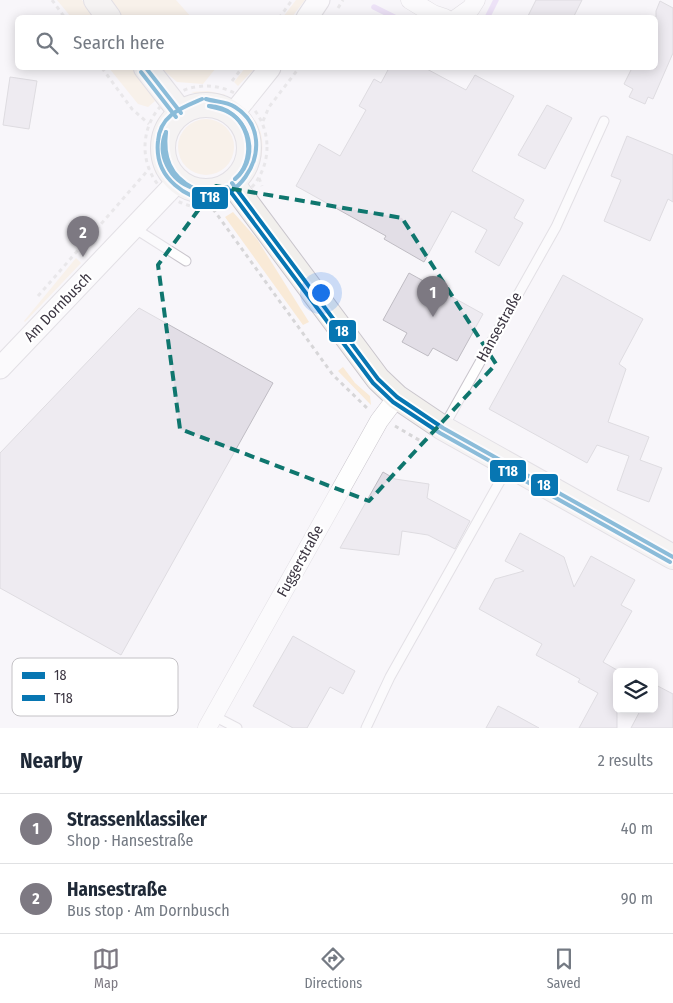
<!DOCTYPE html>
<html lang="en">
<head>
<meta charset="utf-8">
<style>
  body { margin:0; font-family:"Fira Sans Condensed",sans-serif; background:#f2f2f3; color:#1f2937 }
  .controls { position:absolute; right:15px; bottom:15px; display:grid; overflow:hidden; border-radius:8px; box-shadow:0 2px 12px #0003 }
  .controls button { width:45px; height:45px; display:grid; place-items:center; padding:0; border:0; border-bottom:1px solid #e0e1e3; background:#fff; color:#1f2937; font:25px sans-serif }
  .you { position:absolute; left:320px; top:292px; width:18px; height:18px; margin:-12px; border:4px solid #fff; border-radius:50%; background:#1a73e8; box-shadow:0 0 0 8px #1a73e833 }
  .badge { display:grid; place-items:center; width:32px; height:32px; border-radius:50%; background:#7d7982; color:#fff; font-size:16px; font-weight:700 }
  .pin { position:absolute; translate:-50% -41px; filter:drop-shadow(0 1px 2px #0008) }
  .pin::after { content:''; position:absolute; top:26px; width:18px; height:15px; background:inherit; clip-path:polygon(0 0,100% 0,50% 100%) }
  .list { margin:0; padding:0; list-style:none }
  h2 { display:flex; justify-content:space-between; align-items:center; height:65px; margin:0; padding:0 20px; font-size:21px }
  h2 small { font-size:16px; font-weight:400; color:#747a83 }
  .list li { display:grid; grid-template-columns:32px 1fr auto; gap:15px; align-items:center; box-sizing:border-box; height:70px; padding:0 20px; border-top:1px solid #e0e1e3 }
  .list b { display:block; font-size:19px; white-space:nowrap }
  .list p { margin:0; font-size:16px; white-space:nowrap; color:#747a83 }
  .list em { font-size:16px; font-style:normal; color:#747a83 }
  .icon { flex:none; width:28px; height:28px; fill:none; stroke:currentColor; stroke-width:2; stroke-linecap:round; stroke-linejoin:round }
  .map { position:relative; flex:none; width:673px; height:728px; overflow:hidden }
  .search { position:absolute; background:#fff; box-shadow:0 2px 12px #0003; left:15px; right:15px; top:15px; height:55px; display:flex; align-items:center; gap:12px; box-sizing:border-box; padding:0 18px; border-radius:8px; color:#747a83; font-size:19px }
  .sheet { height:205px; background:#fff }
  nav { display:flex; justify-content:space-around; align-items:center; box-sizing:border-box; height:70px; border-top:1px solid #e0e1e3; background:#fff; font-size:14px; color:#747a83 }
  nav a { display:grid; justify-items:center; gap:2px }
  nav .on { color:#7d7982 }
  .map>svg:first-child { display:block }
</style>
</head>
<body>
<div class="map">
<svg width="673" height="728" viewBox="0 0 673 728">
  <rect width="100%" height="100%" fill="#f8f6fa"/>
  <g fill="#f9ead7">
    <path d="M57,0H82L95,17H71Z"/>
    <path d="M109,0H176L191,17H122Z"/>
    <path d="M296,0H305L292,17H283Z"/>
    <path d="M109,68H132L155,101L148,107L138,104Z"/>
    <path d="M161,68H216L203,84L177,82Z"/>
    <path d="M245,68H255L238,86L234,82Z"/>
    <path d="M208,91L226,95L209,97L191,92Z"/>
    <path d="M160,116L156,174C148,154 148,135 160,116Z"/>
    <circle cx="206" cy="147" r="28"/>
    <path d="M255,120C267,138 263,161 253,179L256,149Z"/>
    <path d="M195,197H206L220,202L204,204L186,199Z"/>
    <path d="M233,212L257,239L309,322L303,325L225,217Z"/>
    <path d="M76,258L81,263L25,322L24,321Z"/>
    <path d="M343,367L355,383L370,396L371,405L338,371Z"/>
  </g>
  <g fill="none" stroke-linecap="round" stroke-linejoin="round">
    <g stroke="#e0cbf3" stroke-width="5.5">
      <path d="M374,7L396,18"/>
      <path d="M487,18L496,0"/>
    </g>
  </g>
  <g fill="#e2dee6" stroke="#bfbcc3">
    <path d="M536,0H582L573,18H527Z"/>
    <path d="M660,1L673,8V53L653,99L648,97L645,104L629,97L633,89L624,84L632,68H656V11Z"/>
    <path d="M389,68H425L466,90L475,75L514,96L472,171L524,200L514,218L523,223L499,266L475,252L487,230L452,211L424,262L384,239L386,236L296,186L319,144L340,156L366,110L359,106L374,79L381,83Z"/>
    <path d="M10,77L37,81L29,129L3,125Z"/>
    <path d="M547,105L572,118L545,169L518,155Z"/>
    <path d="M627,136L673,155V202L668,199L650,241L604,221L621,180L611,176Z"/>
    <path d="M409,273L483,314L457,361L433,348L428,356L402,342L407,333L383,320Z"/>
    <path d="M563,275L643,319L619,364L626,369L608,422L649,437L640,460L662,468L649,502L617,490L629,456L597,445L587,463L489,409Z"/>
    <path d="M139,308L273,383L121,655L0,588V453Z"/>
    <path d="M383,472L395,479L429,484L427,498L470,521L455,549L428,535L402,531L399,555L340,548Z"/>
    <path d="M520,533L564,557L574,587L591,556L635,580L621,605L632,611L603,662L617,670V728H579L598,693L578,682L580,679L536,655L542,644L479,609L495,579L524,571L505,561Z"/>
    <path d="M293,636L355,671L343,694L330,687L307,728H293L253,706Z"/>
    <path d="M654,684L673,694V728H631L641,709H654Z"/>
    <path d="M498,706L506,710L539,728H486Z"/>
  </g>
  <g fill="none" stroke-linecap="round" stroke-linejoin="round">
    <defs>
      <g id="service">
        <path d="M134,228L186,261"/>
        <path d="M443,428L556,227L604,121"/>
        <path d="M214,716L237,728"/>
        <path d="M366,728L390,677L508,467"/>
      </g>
      <g id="minor">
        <path d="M410,0L433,14L445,18"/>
        <path d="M457,18L471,8L476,0"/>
        <path d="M207,728L379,421L397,397"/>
      </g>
      <g id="tertiary">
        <path d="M307,18L319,0"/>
        <path d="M233,114L270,68"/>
        <path d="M0,368L178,181"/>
      </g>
      <g id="secondary">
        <path d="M96,0L109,18"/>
        <path d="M146,68L181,113"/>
        <circle cx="206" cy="148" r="43"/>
        <path d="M232,183L378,379L397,397L443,428L673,557"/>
      </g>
    </defs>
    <use href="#service" stroke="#c9c5cc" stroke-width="11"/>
    <use href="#minor" stroke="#c9c5cc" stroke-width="19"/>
    <use href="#tertiary" stroke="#c9c5cc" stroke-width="23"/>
    <use href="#secondary" stroke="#c9c5cc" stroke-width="26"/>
    <g stroke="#d7d6d8" stroke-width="3" stroke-dasharray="4 4" stroke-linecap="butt">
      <path d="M52,0L65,18"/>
      <path d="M338,8L343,0"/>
      <path d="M279,18L292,0"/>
      <path d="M102,68L132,109L149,124"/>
      <path d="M232,81L242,68"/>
      <circle cx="206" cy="147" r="61"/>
      <path d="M263,121L269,107L299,68"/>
      <path d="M259,178L262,186"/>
      <path d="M213,209L333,375L367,408"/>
      <path d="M38,296L149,169"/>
      <path d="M395,426L424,443"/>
    </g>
    <use href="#service" stroke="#fefefe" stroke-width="9"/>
    <use href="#minor" stroke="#fefefe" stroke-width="18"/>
    <use href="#tertiary" stroke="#fefefe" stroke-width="21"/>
    <use href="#secondary" stroke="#f1efec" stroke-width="24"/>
    <defs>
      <g id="bus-1">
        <path d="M146,68L181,113"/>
        <path d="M209,106C246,107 264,155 235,179"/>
        <path d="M209,106C215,108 223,109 228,112C252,124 255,162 235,179"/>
        <path d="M166,132C163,157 170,176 193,188"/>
        <path d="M166,132C156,154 170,181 193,188"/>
        <path d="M232,183L378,379L397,397L443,428L673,557"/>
      </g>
      <g id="bus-2">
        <path d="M141,72L176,117"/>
        <path d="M202,99C181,108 160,115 158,141C156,159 161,173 175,185C229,233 289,141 235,107C226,101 215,102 206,99"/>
        <path d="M227,187L373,383L393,402L440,433L670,562"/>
      </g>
    </defs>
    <use href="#bus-1" stroke="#fff" stroke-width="8"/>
    <use href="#bus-2" stroke="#fff" stroke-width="8"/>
    <use href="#bus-1" stroke="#0776b2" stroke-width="4"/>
    <use href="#bus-2" stroke="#0776b2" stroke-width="4"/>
  </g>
  <path d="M0 0H673V728H0ZM216,186L402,218L496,364L369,501L180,429L158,265Z" fill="#f8f6fa" fill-opacity=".55" fill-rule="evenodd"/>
  <path fill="none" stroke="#0f766e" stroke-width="4" stroke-dasharray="10 6" stroke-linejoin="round" d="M216,186L402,218L496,364L369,501L180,429L158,265Z"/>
  <g text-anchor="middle" stroke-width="4.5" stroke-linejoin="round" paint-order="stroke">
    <g font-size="15" fill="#3b3541" stroke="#fff">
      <text transform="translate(58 307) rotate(-46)" y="5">Am Dornbusch</text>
      <text transform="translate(499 327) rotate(-61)" y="5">Hansestraße</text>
      <text transform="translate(300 561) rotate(-61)" y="5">Fuggerstraße</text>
    </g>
  </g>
  <rect x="12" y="658" width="166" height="58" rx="8" fill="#fff" stroke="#c4c2c6" stroke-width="1"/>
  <rect x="22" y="672" width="23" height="7" fill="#0776b2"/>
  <rect x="22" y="695" width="23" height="6" fill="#0776b2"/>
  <g font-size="14" fill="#3b3541">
    <text x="54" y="680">18</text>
    <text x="54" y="703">T18</text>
  </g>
  <g stroke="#fff" stroke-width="2">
    <rect x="191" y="186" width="38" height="24" rx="5" fill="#0776b2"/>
    <rect x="328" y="319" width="29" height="24" rx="5" fill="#0776b2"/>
    <rect x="489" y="459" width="38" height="24" rx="5" fill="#0776b2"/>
    <rect x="530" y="473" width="29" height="24" rx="5" fill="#0776b2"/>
  </g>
  <g font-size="14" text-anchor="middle" font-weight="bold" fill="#fff">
    <text x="210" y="202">T18</text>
    <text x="342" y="336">18</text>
    <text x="508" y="476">T18</text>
    <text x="544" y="490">18</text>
  </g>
</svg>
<div class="controls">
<button><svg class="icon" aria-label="layers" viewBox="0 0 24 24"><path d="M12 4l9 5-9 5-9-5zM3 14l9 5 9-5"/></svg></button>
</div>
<div class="you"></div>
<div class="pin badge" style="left:433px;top:317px">1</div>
<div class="pin badge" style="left:83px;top:257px">2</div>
<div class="search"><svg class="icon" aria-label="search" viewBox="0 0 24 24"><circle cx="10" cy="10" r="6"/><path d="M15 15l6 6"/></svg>Search here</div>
</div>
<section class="sheet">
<h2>Nearby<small>2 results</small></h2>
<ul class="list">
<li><span class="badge">1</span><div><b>Strassenklassiker</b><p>Shop · Hansestraße</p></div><em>40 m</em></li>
<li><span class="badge">2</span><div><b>Hansestraße</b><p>Bus stop · Am Dornbusch</p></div><em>90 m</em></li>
</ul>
</section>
<nav>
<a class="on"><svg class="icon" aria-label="map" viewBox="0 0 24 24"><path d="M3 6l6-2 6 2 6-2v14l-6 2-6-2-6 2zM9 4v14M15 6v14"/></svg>Map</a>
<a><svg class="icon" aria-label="directions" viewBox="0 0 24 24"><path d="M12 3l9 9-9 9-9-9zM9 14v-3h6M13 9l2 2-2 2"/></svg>Directions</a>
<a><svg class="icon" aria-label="saved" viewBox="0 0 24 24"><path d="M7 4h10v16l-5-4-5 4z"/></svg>Saved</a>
</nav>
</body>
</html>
